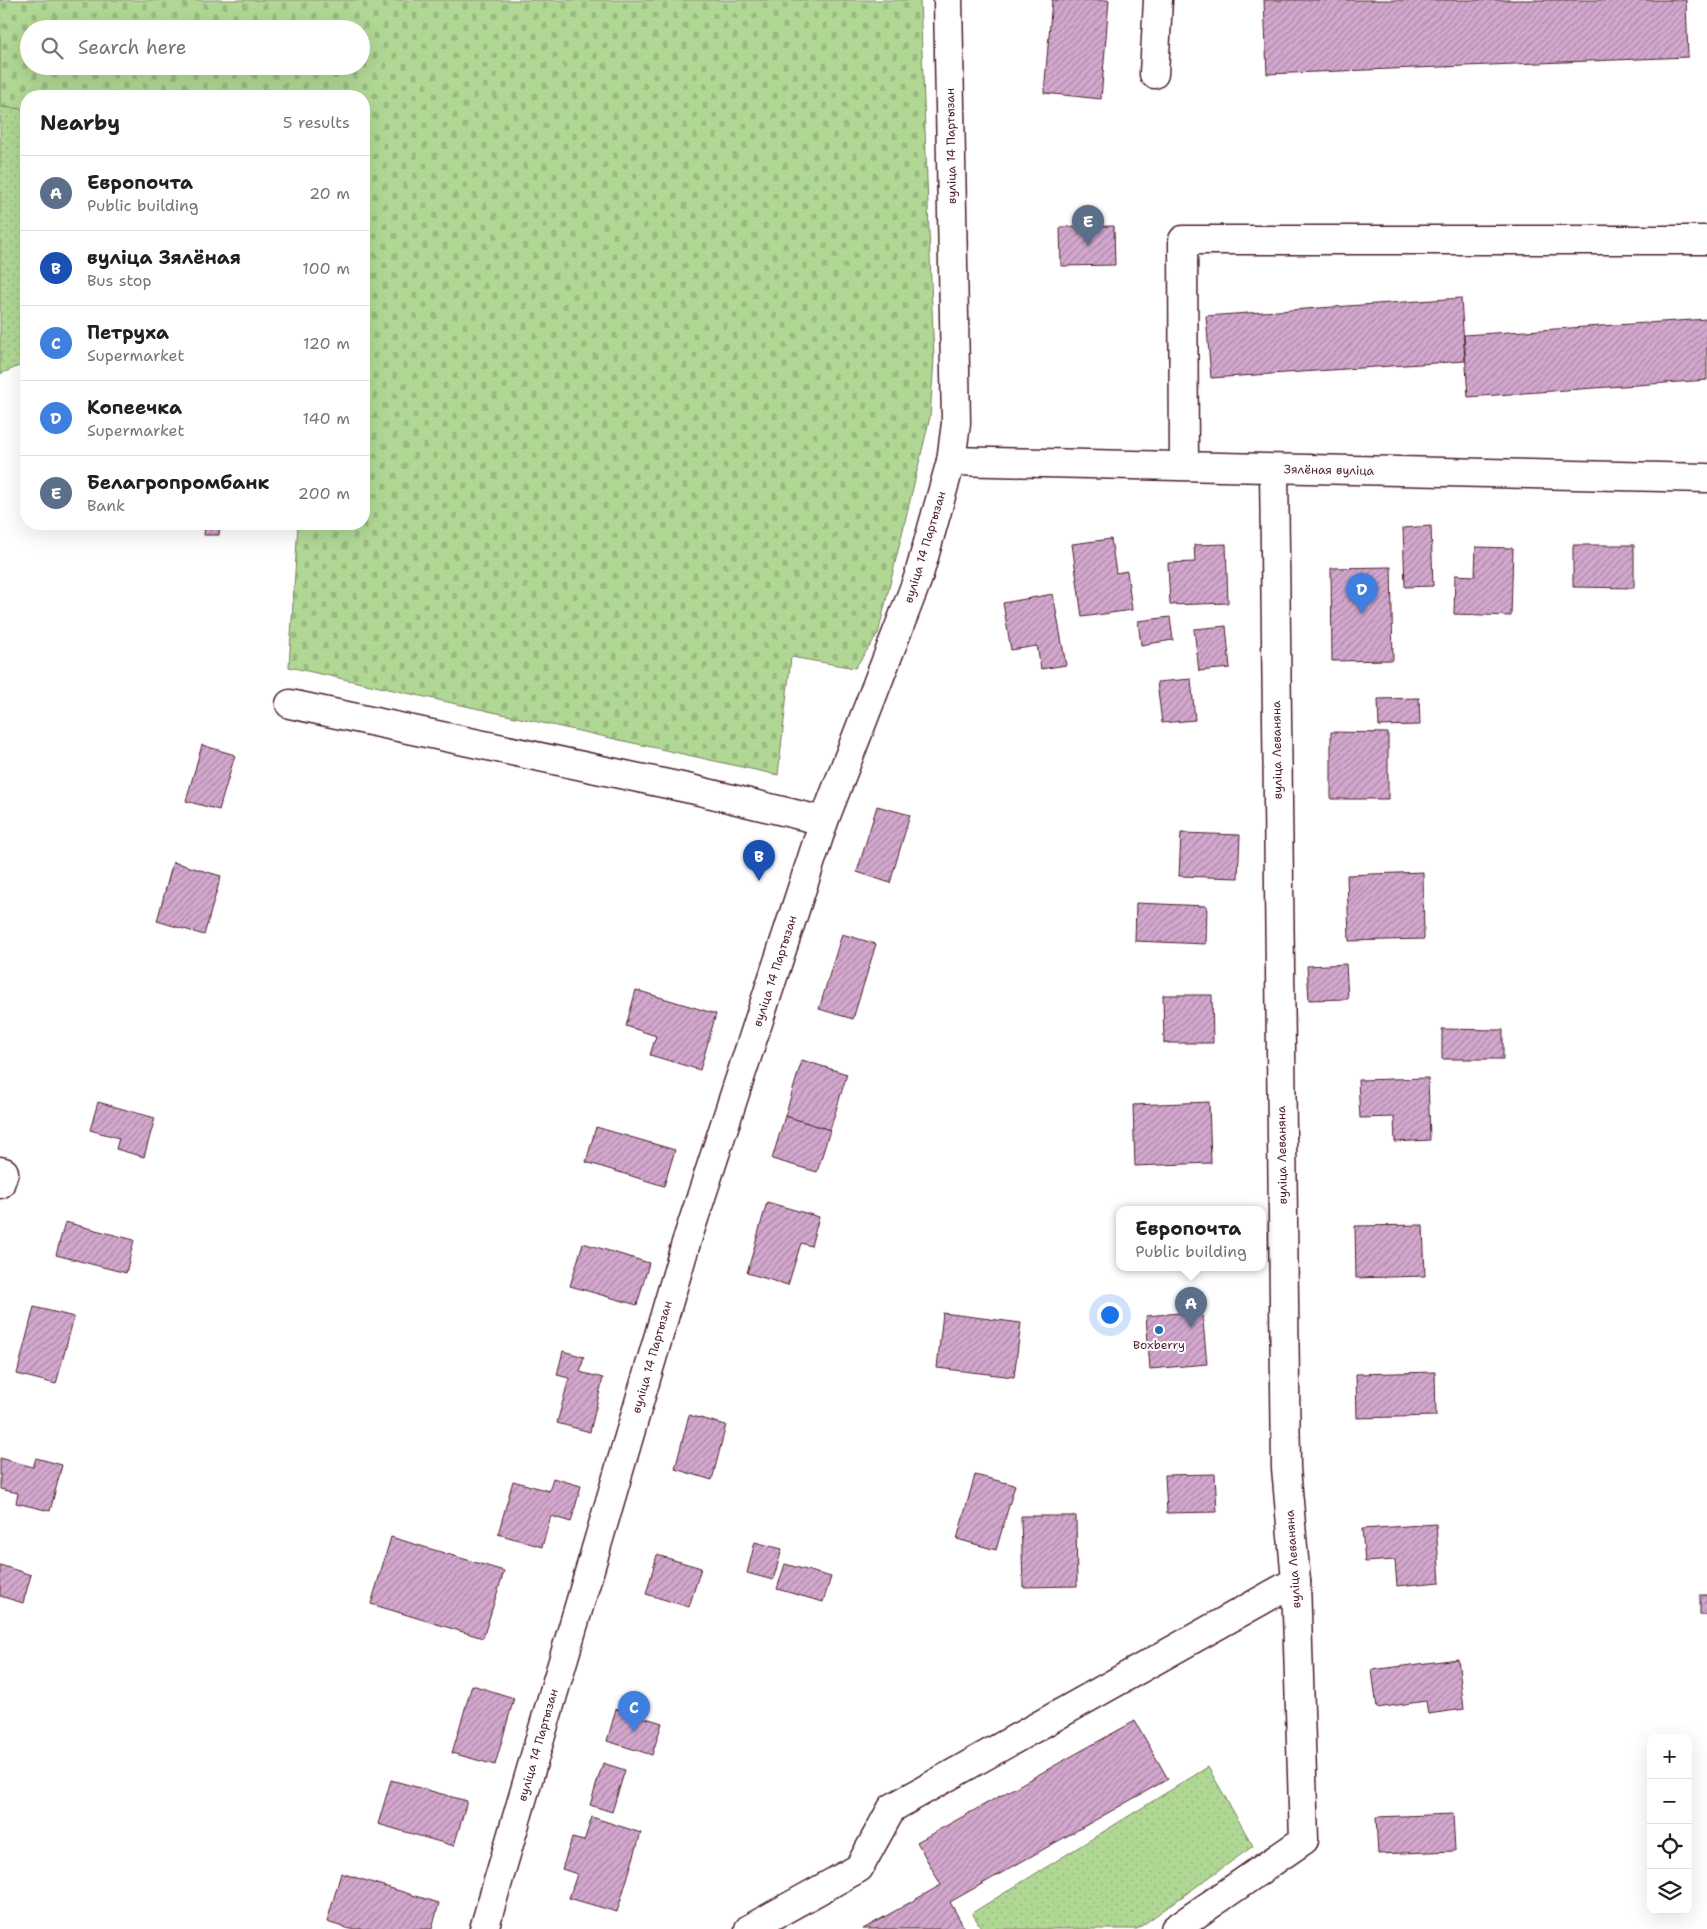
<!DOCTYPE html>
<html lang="en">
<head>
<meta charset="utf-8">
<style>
  body { margin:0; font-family:"Shantell Sans",sans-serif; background:#f6f6f6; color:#202124 }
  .controls { position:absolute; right:15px; bottom:15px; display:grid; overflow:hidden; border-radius:10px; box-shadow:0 5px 20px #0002 }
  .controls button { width:45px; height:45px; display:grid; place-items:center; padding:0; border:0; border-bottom:1px solid #e0e0e0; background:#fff; color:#202124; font:25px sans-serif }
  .you { position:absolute; left:1109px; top:1314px; width:18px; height:18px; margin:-12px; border:4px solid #fff; border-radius:50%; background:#1a73e8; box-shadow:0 0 0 8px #1a73e833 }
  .badge { display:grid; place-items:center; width:32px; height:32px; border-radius:50%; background:#ea580c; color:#fff; font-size:16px; font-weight:700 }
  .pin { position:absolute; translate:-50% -41px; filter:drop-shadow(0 1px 2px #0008) }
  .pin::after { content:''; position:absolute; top:26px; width:18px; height:15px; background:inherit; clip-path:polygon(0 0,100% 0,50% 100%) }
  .popup { position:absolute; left:1116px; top:1206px; width:150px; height:65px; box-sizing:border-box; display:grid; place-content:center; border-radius:10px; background:#fff; filter:drop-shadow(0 1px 4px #0005); font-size:16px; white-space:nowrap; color:#757577 }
  .popup b { font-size:19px; color:#202124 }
  .popup::after { content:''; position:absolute; left:50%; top:100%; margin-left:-10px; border:10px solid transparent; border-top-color:#fff }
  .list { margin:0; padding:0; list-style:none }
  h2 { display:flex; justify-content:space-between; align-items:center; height:65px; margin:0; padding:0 20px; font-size:21px }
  h2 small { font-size:16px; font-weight:400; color:#757577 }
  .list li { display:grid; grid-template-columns:32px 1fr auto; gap:15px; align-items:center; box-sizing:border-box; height:75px; padding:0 20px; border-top:1px solid #e0e0e0 }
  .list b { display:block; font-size:19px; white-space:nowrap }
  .list p { margin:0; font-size:16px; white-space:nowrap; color:#757577 }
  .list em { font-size:16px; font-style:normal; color:#757577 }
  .icon { flex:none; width:28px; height:28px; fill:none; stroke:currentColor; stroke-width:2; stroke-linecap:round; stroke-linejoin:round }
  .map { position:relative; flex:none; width:1707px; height:1929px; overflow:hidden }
  .search { position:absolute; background:#fff; box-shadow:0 5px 20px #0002; left:20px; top:20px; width:350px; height:55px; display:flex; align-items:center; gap:12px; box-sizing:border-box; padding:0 18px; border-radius:28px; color:#757577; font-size:19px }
  .panel { position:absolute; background:#fff; box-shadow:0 5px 20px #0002; left:20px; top:90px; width:350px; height:440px; border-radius:20px }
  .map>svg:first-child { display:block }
</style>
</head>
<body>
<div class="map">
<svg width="1707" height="1929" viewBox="0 0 1707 1929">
  <defs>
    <pattern id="grass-dots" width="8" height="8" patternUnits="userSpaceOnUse" patternTransform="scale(1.25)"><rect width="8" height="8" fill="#b0d894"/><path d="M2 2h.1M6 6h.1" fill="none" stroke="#99b980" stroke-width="1.8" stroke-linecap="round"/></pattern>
    <pattern id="cemetery-stones" width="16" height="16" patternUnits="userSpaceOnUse" patternTransform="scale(1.25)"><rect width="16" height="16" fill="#b0d894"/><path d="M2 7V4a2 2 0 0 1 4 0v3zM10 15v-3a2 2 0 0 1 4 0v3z" fill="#99b980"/></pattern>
    <pattern id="building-hatch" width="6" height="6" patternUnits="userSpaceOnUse" patternTransform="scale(1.25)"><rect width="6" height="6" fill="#d3a8ce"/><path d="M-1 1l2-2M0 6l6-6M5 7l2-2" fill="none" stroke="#ad88a7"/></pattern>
  </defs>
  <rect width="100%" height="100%" fill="#fff"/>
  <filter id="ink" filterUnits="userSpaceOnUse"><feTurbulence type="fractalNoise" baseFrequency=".02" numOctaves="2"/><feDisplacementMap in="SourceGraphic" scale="10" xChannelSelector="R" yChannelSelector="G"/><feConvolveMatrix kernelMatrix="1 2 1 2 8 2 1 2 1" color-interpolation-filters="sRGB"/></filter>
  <g filter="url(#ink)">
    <g fill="url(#grass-dots)" stroke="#7d7c60">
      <path d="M29,29L26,96V363L0,374V32Z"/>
      <path d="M1208,1767L1253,1846L1137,1929H982L972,1913Z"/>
    </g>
    <path fill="url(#cemetery-stones)" stroke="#7d7c60" fill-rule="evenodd" d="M0,0H920L934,359L930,417L878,634L855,668L791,657L778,775L289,667L298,524H364V96H26V109L0,107ZM29,29H361V66H29Z"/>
    <g fill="url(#building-hatch)" stroke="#4a1f2b">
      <path d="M1052,0H1109L1101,99L1044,93Z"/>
      <path d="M1264,0H1686L1688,57L1267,74Z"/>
      <path d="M1114,226L1115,265L1061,266L1060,227Z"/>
      <path d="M1461,298L1465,361L1211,378L1206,316Z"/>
      <path d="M1707,319V380L1468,397L1464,335Z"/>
      <path d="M205,524H220L219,535H204Z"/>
      <path d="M1431,526L1433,586L1405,587L1403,528Z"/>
      <path d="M1111,539L1116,573L1127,571L1132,610L1082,617L1072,544Z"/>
      <path d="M1226,544L1228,603L1170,605L1168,563L1195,562L1194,545Z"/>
      <path d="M1573,545H1634V588L1573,587Z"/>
      <path d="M1476,547L1513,548L1511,616L1454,614L1455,575L1475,576Z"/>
      <path d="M1391,567L1393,660L1332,661L1331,568Z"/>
      <path d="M1053,594L1066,665L1041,669L1037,646L1011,650L1003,603Z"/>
      <path d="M1170,617L1173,640L1141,645L1138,621Z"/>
      <path d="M1226,626L1230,668L1199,671L1194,629Z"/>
      <path d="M1191,679L1195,720L1162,723L1157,682Z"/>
      <path d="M1419,698L1420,725L1379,726L1378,699Z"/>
      <path d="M1331,732L1388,733V799H1331Z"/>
      <path d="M202,745L235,755L219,810L186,801Z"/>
      <path d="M877,806L910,815L890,883L857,872Z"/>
      <path d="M1181,833L1240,835L1238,878L1179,876Z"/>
      <path d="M173,862L221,876L204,935L157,921Z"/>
      <path d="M1423,872L1424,939L1349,941L1347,875Z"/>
      <path d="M1136,903L1207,906L1206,944L1135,941Z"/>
      <path d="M842,934L876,944L853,1019L819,1009Z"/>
      <path d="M1346,964L1348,999L1309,1000L1307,966Z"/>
      <path d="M636,990L716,1014L700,1070L650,1055L656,1036L626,1026Z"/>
      <path d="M1163,995H1212L1213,1043H1164Z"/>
      <path d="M1442,1029L1503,1030V1059H1442Z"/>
      <path d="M802,1060L847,1074L830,1130L785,1116Z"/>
      <path d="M1428,1078L1430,1140L1395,1142L1394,1117L1360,1118L1358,1080Z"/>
      <path d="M98,1102L155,1118L144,1157L116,1149L119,1138L90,1130Z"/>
      <path d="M1209,1102L1211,1163L1135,1166L1133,1105Z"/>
      <path d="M785,1116L830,1130L817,1172L772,1159Z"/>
      <path d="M596,1127L675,1150L664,1186L586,1162Z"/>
      <path d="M767,1202L819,1217L811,1246L801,1243L788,1285L747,1273Z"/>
      <path d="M65,1222L134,1240L126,1273L56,1255Z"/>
      <path d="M1423,1225L1425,1276L1356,1278L1355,1226Z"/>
      <path d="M583,1243L649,1263L637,1305L570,1286Z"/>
      <path d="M34,1307L74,1317L56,1384L17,1374Z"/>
      <path d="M1202,1311L1207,1364L1150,1369L1146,1316Z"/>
      <path d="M943,1313L1021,1323L1014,1377L937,1368Z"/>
      <path d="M563,1351L584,1357L580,1372L603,1378L590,1432L557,1423L569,1378L557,1375Z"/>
      <path d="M1435,1372L1436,1416L1357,1418L1356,1374Z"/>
      <path d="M689,1415L726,1425L712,1480L675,1469Z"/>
      <path d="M0,1458L33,1467L36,1458L62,1465L50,1511L16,1503L18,1493L0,1489Z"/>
      <path d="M1215,1474L1217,1512L1167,1513L1165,1475Z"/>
      <path d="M975,1475L1015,1485L996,1550L957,1539Z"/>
      <path d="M553,1478L581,1486L571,1522L551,1516L542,1547L498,1534L513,1481L549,1491Z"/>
      <path d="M1021,1516H1076L1077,1586L1023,1587Z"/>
      <path d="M1436,1524L1440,1582L1397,1586L1395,1560L1365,1562L1362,1529Z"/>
      <path d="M391,1537L504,1571L483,1638L371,1604Z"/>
      <path d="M755,1542L782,1549L773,1580L747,1573Z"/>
      <path d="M657,1555L701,1568L689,1607L646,1594Z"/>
      <path d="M785,1564L831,1577L823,1602L777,1589Z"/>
      <path d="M0,1565L31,1575L23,1603L0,1596Z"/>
      <rect x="1700" y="1595" width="7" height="20"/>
      <path d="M1458,1659L1464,1709L1428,1714L1426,1701L1377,1708L1372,1670Z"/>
      <path d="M472,1685L514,1698L495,1765L452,1753Z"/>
      <path d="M616,1709L662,1723L652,1755L607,1741Z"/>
      <path d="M1135,1721L1168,1779L950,1902L965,1929H863L941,1885L917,1842Z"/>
      <path d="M603,1763L625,1770L612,1812L590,1805Z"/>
      <path d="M391,1780L467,1801L454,1846L378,1824Z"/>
      <path d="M1453,1814L1455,1851L1378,1854L1376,1817Z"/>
      <path d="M592,1817L641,1833L617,1912L569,1898L577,1874L562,1869L572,1838L584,1841Z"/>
      <path d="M341,1873L439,1903L432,1929H349L327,1922Z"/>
    </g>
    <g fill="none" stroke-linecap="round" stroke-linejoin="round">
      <defs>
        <g id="minor">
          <path d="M1154,74L1158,0"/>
          <path d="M1184,465L1183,240H1707"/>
          <path d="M290,704L691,789L824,821"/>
          <path d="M0,1171L4,1172L0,1184"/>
          <path d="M749,1929L859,1868L892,1808L1296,1581"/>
          <path d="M1175,1929L1304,1840L1296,1581L1286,1468L1274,469"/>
        </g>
        <g id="major">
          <path d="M951,461L1707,478"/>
          <path d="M484,1929L686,1243L824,821L918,578L951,461L956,423L948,0"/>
        </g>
      </defs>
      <use href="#minor" stroke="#4a1f2b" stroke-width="31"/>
      <use href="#major" stroke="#4a1f2b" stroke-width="31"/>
      <use href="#minor" stroke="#fff" stroke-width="28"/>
      <use href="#major" stroke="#fff" stroke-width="28"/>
    </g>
  </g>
  <circle fill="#1f6fb2" stroke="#fff" stroke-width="2" cx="1159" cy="1330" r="5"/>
  <g text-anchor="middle" stroke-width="4" stroke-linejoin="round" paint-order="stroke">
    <g font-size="12" fill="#4a1f2b" stroke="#fff">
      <text transform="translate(951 146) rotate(-91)" y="4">вуліца 14 Партызан</text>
      <text transform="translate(1329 470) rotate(1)" y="4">Зялёная вуліца</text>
      <text transform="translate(925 547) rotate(-73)" y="4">вуліца 14 Партызан</text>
      <text transform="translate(1277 750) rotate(-91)" y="4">вуліца Леваняна</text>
      <text transform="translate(775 971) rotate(-72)" y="4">вуліца 14 Партызан</text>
      <text transform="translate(1282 1155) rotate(-91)" y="4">вуліца Леваняна</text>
      <text transform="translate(652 1357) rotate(-74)" y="4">вуліца 14 Партызан</text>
      <text transform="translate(1293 1559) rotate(-94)" y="4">вуліца Леваняна</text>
      <text transform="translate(538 1745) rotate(-74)" y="4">вуліца 14 Партызан</text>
    </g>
    <g font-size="12" fill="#4a1f2b" stroke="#fff">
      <text x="1159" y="1349">Boxberry</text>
    </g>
  </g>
</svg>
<div class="controls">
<button>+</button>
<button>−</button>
<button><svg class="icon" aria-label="locate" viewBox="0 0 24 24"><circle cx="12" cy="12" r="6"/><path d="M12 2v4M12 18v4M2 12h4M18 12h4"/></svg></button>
<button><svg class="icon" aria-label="layers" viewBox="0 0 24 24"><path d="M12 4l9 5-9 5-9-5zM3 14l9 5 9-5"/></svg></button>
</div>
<div class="you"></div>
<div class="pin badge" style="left:1191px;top:1328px;background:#5c6f8a">A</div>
<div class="popup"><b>Европочта</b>Public building</div>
<div class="pin badge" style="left:759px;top:881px;background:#1a4fb4">B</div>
<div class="pin badge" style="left:634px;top:1732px;background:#3f7fe0">C</div>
<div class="pin badge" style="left:1362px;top:614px;background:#3f7fe0">D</div>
<div class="pin badge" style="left:1088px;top:246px;background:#5c6f8a">E</div>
<div class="search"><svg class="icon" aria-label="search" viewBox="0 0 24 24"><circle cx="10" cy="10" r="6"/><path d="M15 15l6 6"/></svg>Search here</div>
<section class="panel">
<h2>Nearby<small>5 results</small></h2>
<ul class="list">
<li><span class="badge" style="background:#5c6f8a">A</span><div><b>Европочта</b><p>Public building</p></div><em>20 m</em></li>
<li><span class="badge" style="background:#1a4fb4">B</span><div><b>вуліца Зялёная</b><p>Bus stop</p></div><em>100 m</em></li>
<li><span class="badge" style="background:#3f7fe0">C</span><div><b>Петруха</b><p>Supermarket</p></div><em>120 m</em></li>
<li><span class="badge" style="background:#3f7fe0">D</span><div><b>Копеечка</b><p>Supermarket</p></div><em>140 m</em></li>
<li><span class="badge" style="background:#5c6f8a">E</span><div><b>Белагропромбанк</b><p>Bank</p></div><em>200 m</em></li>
</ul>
</section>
</div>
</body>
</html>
